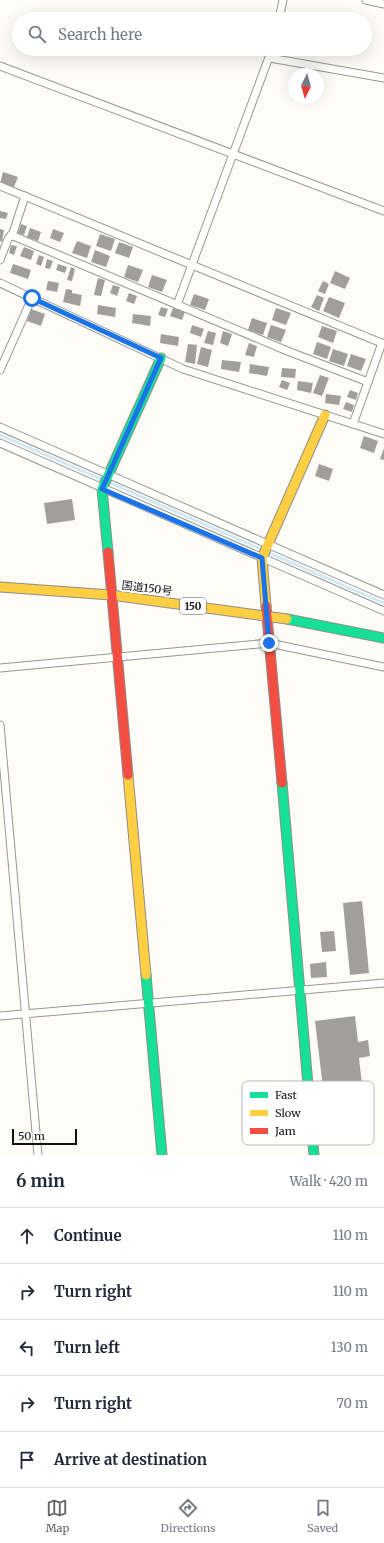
<!DOCTYPE html>
<html lang="en">
<head>
<meta charset="utf-8">
<style>
  body { margin:0; font-family:Merriweather,"Noto Sans JP",serif; background:#f2f2f3; color:#1f2937 }
  .compass { position:absolute; left:288px; top:68px; width:36px; height:36px; border-radius:50%; background:#fff; box-shadow:0 4px 16px #0002; rotate:185deg }
  .scale { position:absolute; left:12px; bottom:10px; width:65px; box-sizing:border-box; padding-left:4px; border:2px solid #111; border-top:0; font-size:11px; line-height:14px; white-space:nowrap; color:#111; -webkit-text-stroke:3px #fff; paint-order:stroke }
  .stop { position:absolute; width:12px; height:12px; margin:-9px; border:3px solid #1a73e8; border-radius:50%; background:#fff }
  .stop.end { background:#1a73e8; border-color:#fff; box-shadow:0 1px 4px #0008 }
  .list { margin:0; padding:0; list-style:none }
  h2 { display:flex; justify-content:space-between; align-items:center; height:52px; margin:0; padding:0 16px; font-size:17px }
  h2 small { font-size:13px; font-weight:400; color:#747a83 }
  .list li { display:grid; grid-template-columns:26px 1fr auto; gap:12px; align-items:center; box-sizing:border-box; height:56px; padding:0 16px; border-top:1px solid #e0e1e3 }
  .list b { display:block; font-size:15px; white-space:nowrap }
  .list em { font-size:13px; font-style:normal; color:#747a83 }
  .icon { flex:none; width:22px; height:22px; fill:none; stroke:currentColor; stroke-width:2; stroke-linecap:round; stroke-linejoin:round }
  .map { position:relative; flex:none; width:384px; height:1155px; overflow:hidden }
  .search { position:absolute; background:#fff; box-shadow:0 4px 16px #0002; left:12px; right:12px; top:12px; height:44px; display:flex; align-items:center; gap:10px; box-sizing:border-box; padding:0 14px; border-radius:22px; color:#747a83; font-size:15px }
  .sheet { height:332px; background:#fff }
  nav { display:flex; justify-content:space-around; align-items:center; box-sizing:border-box; height:56px; border-top:1px solid #e0e1e3; background:#fff; font-size:11px; color:#747a83 }
  nav a { display:grid; justify-items:center; gap:2px }
  nav .on { color:#646362 }
  .map>svg:first-child { display:block }
</style>
</head>
<body>
<div class="map">
<svg width="384" height="1155" viewBox="0 0 384 1155">
  <rect width="100%" height="100%" fill="#fdfcf7"/>
  <g fill="none" stroke-linecap="round" stroke-linejoin="round">
    <g stroke="#cde8f7" stroke-width="2.5">
      <path d="M0,435L103,480"/>
      <path d="M108,482L263,550"/>
      <path d="M267,552L384,603"/>
    </g>
  </g>
  <g fill="#a19f9c">
    <path d="M3,172L18,177L13,189L0,184Z"/>
    <path d="M0,211L8,213L6,219L0,218Z"/>
    <path d="M21,224L27,226L24,235L18,233Z"/>
    <path d="M30,228L41,232L38,241L27,237Z"/>
    <path d="M0,229L4,230L2,242L0,241Z"/>
    <path d="M53,229L64,233L60,242L50,238Z"/>
    <path d="M100,234L115,239L111,251L96,246Z"/>
    <path d="M77,241L91,246L87,258L72,253Z"/>
    <path d="M119,242L133,247L129,258L115,253Z"/>
    <path d="M11,245L17,246L14,255L9,253Z"/>
    <path d="M24,247L34,251L31,260L20,256Z"/>
    <path d="M95,250L110,256L106,267L91,262Z"/>
    <path d="M39,255L44,257L41,266L36,264Z"/>
    <path d="M47,259L53,261L50,269L45,268Z"/>
    <path d="M13,264L31,270L28,279L10,273Z"/>
    <path d="M58,264L67,267L65,273L56,270Z"/>
    <path d="M128,265L143,270L138,282L124,277Z"/>
    <path d="M71,267L75,269L72,281L67,280Z"/>
    <path d="M335,271L350,278L345,289L330,283Z"/>
    <path d="M152,275L167,280L162,292L148,287Z"/>
    <path d="M98,278L105,280L101,296L94,295Z"/>
    <path d="M48,281L59,283L57,292L46,290Z"/>
    <path d="M323,281L329,284L325,294L318,291Z"/>
    <path d="M113,285L120,287L117,296L110,293Z"/>
    <path d="M66,289L72,290V293L82,295L80,306L63,302Z"/>
    <path d="M129,293L137,296L134,304L126,301Z"/>
    <path d="M194,294L209,299L205,310L190,305Z"/>
    <path d="M317,295L324,298L319,311L311,307Z"/>
    <path d="M329,297L345,303L339,318L323,311Z"/>
    <path d="M98,305L116,308L115,317L97,314Z"/>
    <path d="M161,307L168,309L165,317L158,315Z"/>
    <path d="M173,308L185,312L182,320L170,316Z"/>
    <path d="M276,308L291,313L286,325L272,320Z"/>
    <path d="M31,309L45,314L41,326L27,321Z"/>
    <path d="M133,314L151,316L150,326L132,323Z"/>
    <path d="M252,318L267,323L263,335L248,330Z"/>
    <path d="M192,325L204,329L201,337L190,333Z"/>
    <path d="M271,325L286,330L281,342L267,337Z"/>
    <path d="M322,326L337,331L333,343L318,337Z"/>
    <path d="M208,331L216,333L213,345L204,343Z"/>
    <path d="M223,331L232,334L228,346L220,343Z"/>
    <path d="M161,334L179,337L178,346L160,343Z"/>
    <path d="M317,342L331,347L327,359L313,354Z"/>
    <path d="M249,343L257,346L254,357L245,355Z"/>
    <path d="M188,344L197,345L195,364L185,362Z"/>
    <path d="M201,347L212,350L208,367L197,364Z"/>
    <path d="M333,349L348,354L344,366L329,361Z"/>
    <path d="M351,354L366,359L361,371L347,366Z"/>
    <path d="M222,360L241,362L239,372L221,369Z"/>
    <path d="M250,364L269,367L267,376L249,373Z"/>
    <path d="M282,368L296,369L295,378L281,377Z"/>
    <path d="M320,375L329,378L322,396L313,393Z"/>
    <path d="M282,380L290,383L287,390L279,387Z"/>
    <path d="M298,381L313,383L311,393L297,390Z"/>
    <path d="M350,390L358,393L356,400L347,397Z"/>
    <path d="M326,394L341,396L339,405L325,403Z"/>
    <path d="M346,402L354,405L352,412L343,409Z"/>
    <path d="M364,436L378,441L374,453L360,448Z"/>
    <path d="M384,448V460L380,459Z"/>
    <path d="M319,464L333,469L329,481L315,476Z"/>
    <path d="M72,499L75,520L47,524L44,503Z"/>
    <path d="M362,901L369,973L350,975L343,903Z"/>
    <path d="M334,931L336,951L322,952L320,932Z"/>
    <path d="M326,962L327,977L311,978L310,964Z"/>
    <path d="M355,1016L358,1042L368,1040L370,1056L359,1058L363,1093L348,1095L349,1105L339,1106L338,1094L324,1096L315,1021Z"/>
  </g>
  <g fill="none" stroke-linecap="round" stroke-linejoin="round">
    <defs>
      <g id="street">
        <path d="M366,0L384,4"/>
        <path d="M279,19L283,0"/>
        <path d="M270,58L384,78"/>
        <path d="M0,66L384,211"/>
        <path d="M0,186L384,344"/>
        <path d="M11,235L285,350L368,382"/>
        <path d="M0,260L8,239L13,233L25,196"/>
        <path d="M0,283L183,369L384,434"/>
        <path d="M177,305L272,49"/>
        <path d="M0,370L32,298"/>
        <path d="M353,424L382,343"/>
        <path d="M0,427L384,595"/>
        <path d="M0,443L384,611"/>
        <path d="M0,668L269,643L384,667"/>
        <path d="M0,725L38,1155"/>
        <path d="M0,1016L384,983"/>
      </g>
      <g id="fast">
        <path d="M108,552L102,489L161,358"/>
        <path d="M287,619L384,638"/>
        <path d="M282,783L314,1155"/>
        <path d="M146,975L162,1155"/>
      </g>
      <g id="slow">
        <path d="M0,587L111,595L287,619"/>
        <path d="M266,606L262,558L325,415"/>
        <path d="M128,775L146,975"/>
      </g>
      <g id="jam">
        <path d="M108,552L128,775"/>
        <path d="M266,606L282,783"/>
      </g>
    </defs>
    <use href="#street" stroke="#979795" stroke-width="9"/>
    <use href="#fast" stroke="#8e8d8b" stroke-width="11"/>
    <use href="#slow" stroke="#8e8d8b" stroke-width="11"/>
    <use href="#jam" stroke="#8e8d8b" stroke-width="11"/>
    <use href="#street" stroke="#fffffe" stroke-width="7"/>
    <use href="#fast" stroke="#16e098" stroke-width="9"/>
    <use href="#slow" stroke="#ffcf43" stroke-width="9"/>
    <use href="#jam" stroke="#f24e42" stroke-width="9"/>
  </g>
  <g fill="none" stroke-linecap="round" stroke-linejoin="round">
    <path stroke="#1a73e8" stroke-width="5" d="M32,298L161,358L102,489L262,558L269,643"/>
  </g>
  <g text-anchor="middle" stroke-width="4" stroke-linejoin="round" paint-order="stroke">
    <rect fill="#fff" stroke="#585858" stroke-width="1" x="180" y="598" width="26" height="16" rx="3"/>
    <g font-size="10" font-weight="bold" fill="#111">
      <text x="193" y="610">150</text>
    </g>
    <g font-size="11" fill="#111" stroke="#fff">
      <text transform="translate(147 588) rotate(7)" y="4">国道150号</text>
    </g>
  </g>
  <rect x="242" y="1081" width="132" height="64" rx="6" fill="#fff" stroke="#b8b8b8" stroke-width="1"/>
  <rect x="250" y="1092" width="18" height="6" fill="#16e098"/>
  <rect x="250" y="1110" width="18" height="6" fill="#ffcf43"/>
  <rect x="250" y="1128" width="18" height="6" fill="#f24e42"/>
  <g font-size="11" fill="#111">
    <text x="275" y="1099">Fast</text>
    <text x="275" y="1117">Slow</text>
    <text x="275" y="1135">Jam</text>
  </g>
</svg>
<svg class="compass" viewBox="-18 -18 36 36"><path d="M0-13l5 13h-10z" fill="#e53935"/><path d="M0 13l5-13h-10z" fill="#747a83"/></svg>
<div class="scale">50 m</div>
<div class="stop" style="left:32px;top:298px"></div>
<div class="stop end" style="left:269px;top:643px"></div>
<div class="search"><svg class="icon" aria-label="search" viewBox="0 0 24 24"><circle cx="10" cy="10" r="6"/><path d="M15 15l6 6"/></svg>Search here</div>
</div>
<section class="sheet">
<h2>6 min<small>Walk · 420 m</small></h2>
<ul class="list">
<li><svg class="icon" aria-label="ahead" viewBox="0 0 24 24"><path d="M12 20V5M6 11l6-6 6 6"/></svg><div><b>Continue</b></div><em>110 m</em></li>
<li><svg class="icon" aria-label="right" viewBox="0 0 24 24"><path d="M7 20v-9h11M14 6l5 5-5 5"/></svg><div><b>Turn right</b></div><em>110 m</em></li>
<li><svg class="icon" aria-label="left" viewBox="0 0 24 24"><path d="M17 20v-9H6M10 6l-5 5 5 5"/></svg><div><b>Turn left</b></div><em>130 m</em></li>
<li><svg class="icon" aria-label="right" viewBox="0 0 24 24"><path d="M7 20v-9h11M14 6l5 5-5 5"/></svg><div><b>Turn right</b></div><em>70 m</em></li>
<li><svg class="icon" aria-label="arrive" viewBox="0 0 24 24"><path d="M6 21V4h12l-3 4 3 4H6"/></svg><div><b>Arrive at destination</b></div></li>
</ul>
</section>
<nav>
<a class="on"><svg class="icon" aria-label="map" viewBox="0 0 24 24"><path d="M3 6l6-2 6 2 6-2v14l-6 2-6-2-6 2zM9 4v14M15 6v14"/></svg>Map</a>
<a><svg class="icon" aria-label="directions" viewBox="0 0 24 24"><path d="M12 3l9 9-9 9-9-9zM9 14v-3h6M13 9l2 2-2 2"/></svg>Directions</a>
<a><svg class="icon" aria-label="saved" viewBox="0 0 24 24"><path d="M7 4h10v16l-5-4-5 4z"/></svg>Saved</a>
</nav>
</body>
</html>
